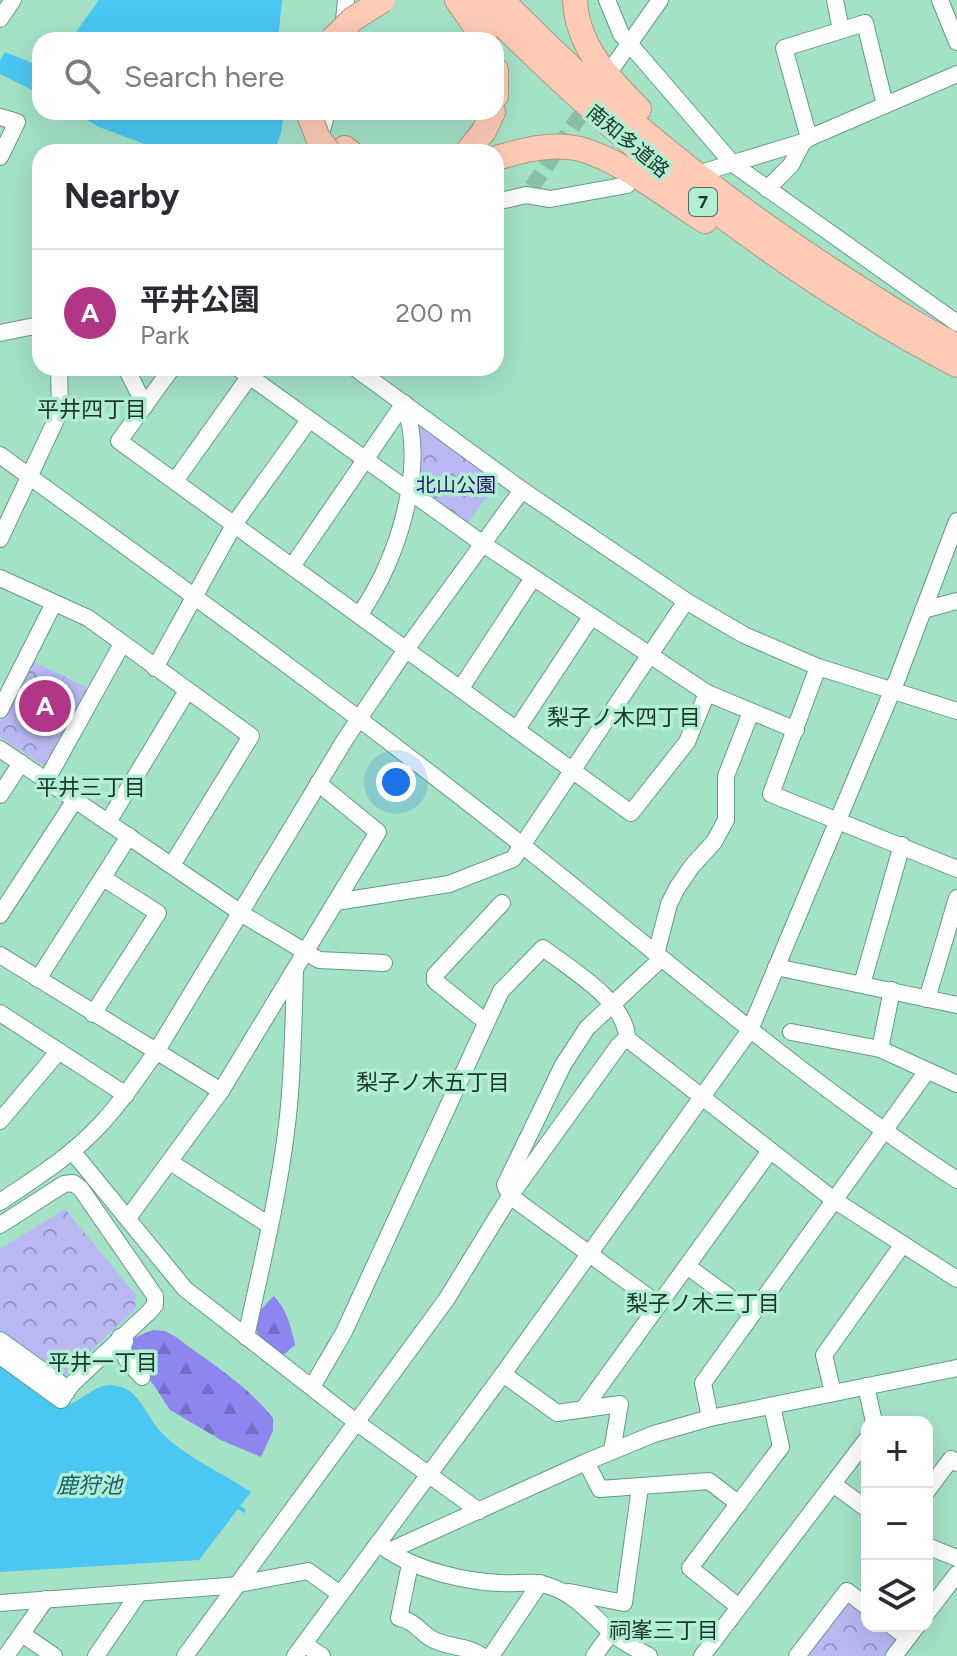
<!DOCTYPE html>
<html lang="en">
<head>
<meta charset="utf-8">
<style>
  body { margin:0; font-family:Figtree,"Noto Sans JP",sans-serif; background:#f7f7f7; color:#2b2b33 }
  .controls { position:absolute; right:24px; bottom:24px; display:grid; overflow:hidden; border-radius:16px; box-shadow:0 8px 32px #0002 }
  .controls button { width:72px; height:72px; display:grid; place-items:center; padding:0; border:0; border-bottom:2px solid #e1e1e2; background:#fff; color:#2b2b33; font:40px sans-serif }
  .you { position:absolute; left:396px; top:782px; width:28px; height:28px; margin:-20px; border:6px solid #fff; border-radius:50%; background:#1a73e8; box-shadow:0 0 0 12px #1a73e833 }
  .badge { display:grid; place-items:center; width:52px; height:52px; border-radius:50%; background:#b23687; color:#fff; font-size:26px; font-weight:700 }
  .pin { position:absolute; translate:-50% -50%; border:4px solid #fff; box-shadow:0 2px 8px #0006 }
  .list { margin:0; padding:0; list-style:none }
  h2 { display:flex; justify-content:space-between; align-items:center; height:104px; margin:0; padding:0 32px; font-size:34px }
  h2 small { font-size:26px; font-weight:400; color:#7c7c81 }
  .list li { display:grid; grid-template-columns:52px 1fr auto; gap:24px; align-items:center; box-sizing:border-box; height:128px; padding:0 32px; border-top:2px solid #e1e1e2 }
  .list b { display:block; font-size:30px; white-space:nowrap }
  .list p { margin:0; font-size:26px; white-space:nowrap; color:#7c7c81 }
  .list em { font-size:26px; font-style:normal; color:#7c7c81 }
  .icon { flex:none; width:44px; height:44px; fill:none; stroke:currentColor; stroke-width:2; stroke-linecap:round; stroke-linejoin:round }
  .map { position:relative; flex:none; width:957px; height:1656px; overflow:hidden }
  .search { position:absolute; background:#fff; box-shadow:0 8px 32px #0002; left:32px; top:32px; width:472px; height:88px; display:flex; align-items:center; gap:20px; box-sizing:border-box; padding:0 28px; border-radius:24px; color:#7c7c81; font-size:30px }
  .panel { position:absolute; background:#fff; box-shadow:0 8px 32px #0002; left:32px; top:144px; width:472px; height:232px; border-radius:24px }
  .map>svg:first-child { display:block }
</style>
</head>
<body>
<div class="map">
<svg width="957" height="1656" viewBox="0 0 957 1656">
  <defs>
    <pattern id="forest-firs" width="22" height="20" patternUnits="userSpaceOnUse" patternTransform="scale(2)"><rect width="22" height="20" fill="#8d86f1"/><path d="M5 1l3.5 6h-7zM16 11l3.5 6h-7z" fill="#726ec3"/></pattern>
    <pattern id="park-crowns" width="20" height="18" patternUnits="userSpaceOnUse" patternTransform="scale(2)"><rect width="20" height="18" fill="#b9b8f3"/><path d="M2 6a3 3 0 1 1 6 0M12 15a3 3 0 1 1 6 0" fill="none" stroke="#9696c5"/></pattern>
  </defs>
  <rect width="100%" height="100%" fill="#a4e2c6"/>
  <g fill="url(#forest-firs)">
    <path d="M274,1296C287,1310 291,1327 295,1345L282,1356C253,1333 243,1325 274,1296Z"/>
    <path d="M153,1330L165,1331L176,1337C210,1363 246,1384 273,1418V1431L261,1457L221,1440L170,1410L153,1384L126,1354L131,1339Z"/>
  </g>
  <g fill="url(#park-crowns)">
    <path d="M418,423L498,481L466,526L417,490L413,430Z"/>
    <path d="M30,660L92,690L49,765L44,766L0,737V723Z"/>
    <path d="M65,1209L136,1295L135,1309L62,1379L0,1329V1249Z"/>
    <path d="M845,1601H851L867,1614V1626C880,1626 892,1628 897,1641L887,1656H805Z"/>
  </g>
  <g fill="#4ac7f2">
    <path d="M99,0H282L278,40H70Z"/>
    <path d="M5,52L40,66V94L0,74V61Z"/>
    <path d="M72,112H284L281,133L274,152H166L99,127Z"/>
    <path d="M0,1348L66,1405C82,1402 93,1385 111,1385C141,1387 145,1417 163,1434C187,1458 223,1473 251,1492L240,1506L246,1510L244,1513L238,1509L199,1560L0,1572Z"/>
  </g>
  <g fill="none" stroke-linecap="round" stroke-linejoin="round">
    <path stroke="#89bfa7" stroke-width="16" stroke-dasharray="16 8" stroke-linecap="butt" d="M532,187L592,98"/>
    <defs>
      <g id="minor">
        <path d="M607,0L621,34L733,164L957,323"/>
        <path d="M835,0L841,30"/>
        <path d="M940,0L957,42"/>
        <path d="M0,19L13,0"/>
        <path d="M343,30L346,0"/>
        <path d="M615,64L660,0"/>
        <path d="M0,117L17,122L0,157"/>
        <path d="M809,138L784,48L865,23L885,105"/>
        <path d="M319,141L327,112"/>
        <path d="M707,171L803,142L809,138L957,74"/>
        <path d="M767,189L791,165L803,142"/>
        <path d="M496,202L526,195L550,199L627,185"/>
        <path d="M0,333L40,325"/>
        <path d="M126,368L145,406"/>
        <path d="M172,368L119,441L631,813L687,742L707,693"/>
        <path d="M238,368L483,544L707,693L796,730"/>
        <path d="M355,368L522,490L686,601L744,635L818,667L957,711"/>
        <path d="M0,455C176,583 352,710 522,845C665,959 803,1080 957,1180"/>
        <path d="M175,481L249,377"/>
        <path d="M0,539L60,411L59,368"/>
        <path d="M293,565L404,403"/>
        <path d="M0,578L88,618L251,736L172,865"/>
        <path d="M923,610L957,601"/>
        <path d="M360,614C397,560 428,468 404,403"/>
        <path d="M818,667L771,794L957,869"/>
        <path d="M155,668L235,523L309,420"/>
        <path d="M461,688L533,578"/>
        <path d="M0,710L54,603"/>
        <path d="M517,729L591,617"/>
        <path d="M0,749L247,917L319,960L384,963"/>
        <path d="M46,781L122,644"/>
        <path d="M0,795L21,763"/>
        <path d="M108,822L187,691"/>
        <path d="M336,902L449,884L513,859L686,601"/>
        <path d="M0,915L75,800"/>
        <path d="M656,954L669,904L677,888L692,866L714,842L726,820V776L751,712"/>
        <path d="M0,955L221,1091"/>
        <path d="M776,967L957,1005"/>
        <path d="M38,979L129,836"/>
        <path d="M862,984L902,845"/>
        <path d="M927,999L957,898"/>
        <path d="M0,1013L126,1095"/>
        <path d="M93,1014L158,913L103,878"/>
        <path d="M486,1022L435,981V975L502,903"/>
        <path d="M791,1032L880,1049L957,1084"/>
        <path d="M880,1049L892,990"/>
        <path d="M0,1121L59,1051"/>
        <path d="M72,1151L185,1289L356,1422L479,1511"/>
        <path d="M170,1162L269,1225"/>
        <path d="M0,1202C34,1179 71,1156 99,1126C121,1103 138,1077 156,1052L346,738L407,648L522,490"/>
        <path d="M128,1218L221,1091L378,832L318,783"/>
        <path d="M0,1225L64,1184L73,1183L81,1189L155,1296V1305L149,1312L71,1385L61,1400L0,1356"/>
        <path d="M687,1266L751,1313"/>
        <path d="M658,1304L510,1196L505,1185L563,1065L587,1028L661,959"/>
        <path d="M120,1337L125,1341C118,1356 133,1366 142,1377"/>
        <path d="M246,1337C263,1257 284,1175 290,1094C293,1053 294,1012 295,970"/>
        <path d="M0,1340L68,1389"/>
        <path d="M503,1374L557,1413L620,1404L612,1451"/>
        <path d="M866,1386L874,1422"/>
        <path d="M312,1387L344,1332L501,991L543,948C570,969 626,1001 627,1038L634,1044L834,1200L957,1279"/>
        <path d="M833,1393L824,1355L903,1244"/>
        <path d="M584,1408L770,1151"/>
        <path d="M710,1418L703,1383L927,1071"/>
        <path d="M586,1462L600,1489L709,1481L739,1504"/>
        <path d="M833,1484L867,1509"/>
        <path d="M927,1491L951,1459L957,1463"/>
        <path d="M378,1543L389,1551L586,1462L654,1434L710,1418L957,1368"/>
        <path d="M927,1546L957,1558"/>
        <path d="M389,1551C417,1570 466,1582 501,1583C517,1584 533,1580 549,1586C577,1595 591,1615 612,1633C623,1643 637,1649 649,1656"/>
        <path d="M410,1564L399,1618C417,1622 418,1631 432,1639C448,1648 467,1645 482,1656"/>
        <path d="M569,1592L624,1603L640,1487"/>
        <path d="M0,1603L228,1586L308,1571L340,1594"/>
        <path d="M739,1607L690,1568L781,1447L772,1406"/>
        <path d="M927,1613L957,1574"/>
        <path d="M892,1626L908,1638"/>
        <path d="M22,1634L54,1656"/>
        <path d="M304,1644L322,1656"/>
        <path d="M6,1656L46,1599"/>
        <path d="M96,1656L139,1593"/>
        <path d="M185,1656L446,1300L510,1196L619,1045L627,1038"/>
        <path d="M295,1656L503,1374L750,1030L898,677L957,521"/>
        <path d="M491,1656L540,1583"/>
        <path d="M594,1656L611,1633"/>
        <path d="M702,1656L867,1439"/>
        <path d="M797,1656L847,1591L867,1607"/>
        <path d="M894,1656L917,1626"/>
      </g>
      <g id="highway">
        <path d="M457,0L485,40"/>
        <path d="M478,0C619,144 777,271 957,365"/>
        <path d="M502,0C603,104 715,195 837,274C876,299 915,325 957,346"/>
        <path d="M575,0C577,46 608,78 639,109"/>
        <path d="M496,70V96"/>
        <path d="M345,148L350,152"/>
        <path d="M467,152L484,131L493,112"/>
        <path d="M496,158C521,151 549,143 575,148C616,156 670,199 705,221"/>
      </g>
    </defs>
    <use href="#minor" stroke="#619d83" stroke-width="18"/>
    <use href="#highway" stroke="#ae9685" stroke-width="26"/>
    <use href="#minor" stroke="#fff" stroke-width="16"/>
    <use href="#highway" stroke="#fdcbb6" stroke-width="24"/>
    <defs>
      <g id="highway-bridge">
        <path d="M332,40L353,19L383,0"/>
        <path d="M308,112L318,138L329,152"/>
      </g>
    </defs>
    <use href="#highway-bridge" stroke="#ae9685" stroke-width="26" stroke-linecap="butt"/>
    <use href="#highway-bridge" stroke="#fdcbb6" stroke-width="24"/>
  </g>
  <g text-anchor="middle" stroke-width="7" stroke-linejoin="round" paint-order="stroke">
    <rect fill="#b1efd3" stroke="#496d5d" stroke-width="2" x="689" y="188" width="28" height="28" rx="6"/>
    <g font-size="18" font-weight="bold" fill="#1c352a">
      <text x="703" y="208">7</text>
    </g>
    <g font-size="20" fill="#1c352a" stroke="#b1efd3">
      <text transform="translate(628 141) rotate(40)" y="7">南知多道路</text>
    </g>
    <g font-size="20" fill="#2a1170" stroke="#b1efd3">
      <text x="456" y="492">北山公園</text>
    </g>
    <g font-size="22" fill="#1c352a" stroke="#b1efd3">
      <text x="92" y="417">平井四丁目</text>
      <text x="624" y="725">梨子ノ木四丁目</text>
      <text x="91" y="795">平井三丁目</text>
      <text x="433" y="1090">梨子ノ木五丁目</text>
      <text x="703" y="1311">梨子ノ木三丁目</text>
      <text x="103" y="1370">平井一丁目</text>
      <text x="664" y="1638">祠峯三丁目</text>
    </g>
    <g font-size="22" font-style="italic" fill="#1a5d73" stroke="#b1efd3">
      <text x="89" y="1493">鹿狩池</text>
    </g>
  </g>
</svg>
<div class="controls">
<button>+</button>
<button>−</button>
<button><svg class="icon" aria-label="layers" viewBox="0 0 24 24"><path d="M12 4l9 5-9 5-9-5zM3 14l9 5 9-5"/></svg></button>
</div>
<div class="you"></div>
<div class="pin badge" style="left:45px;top:706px">A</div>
<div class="search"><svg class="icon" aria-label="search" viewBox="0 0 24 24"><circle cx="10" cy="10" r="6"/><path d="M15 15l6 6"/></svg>Search here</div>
<section class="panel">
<h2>Nearby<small></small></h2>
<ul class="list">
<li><span class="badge">A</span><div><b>平井公園</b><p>Park</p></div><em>200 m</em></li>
</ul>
</section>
</div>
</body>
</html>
